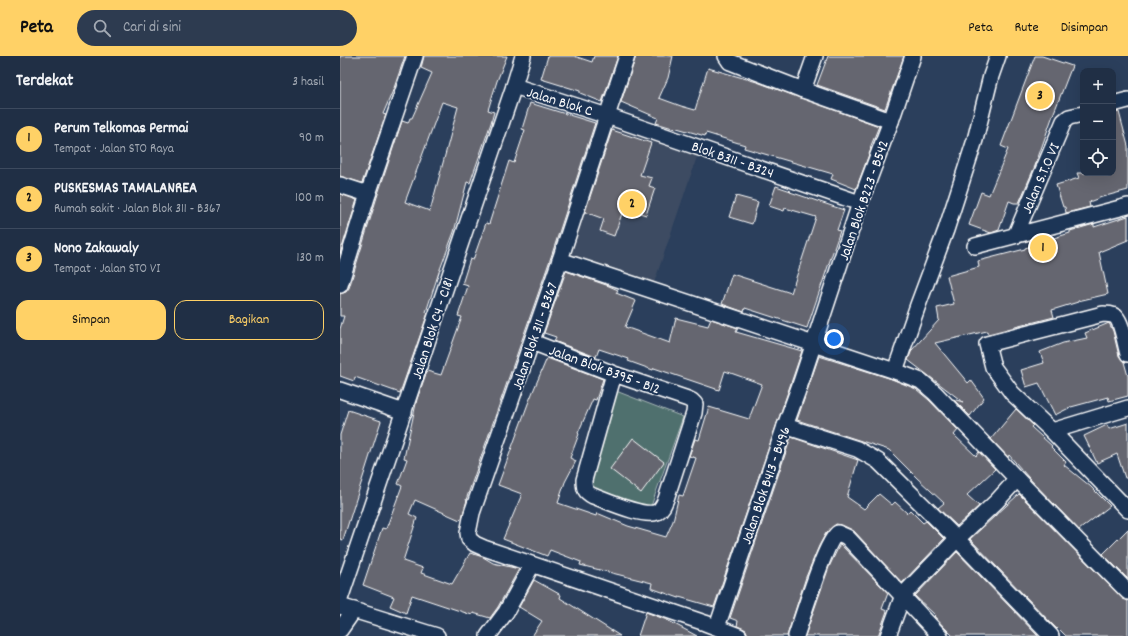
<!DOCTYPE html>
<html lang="id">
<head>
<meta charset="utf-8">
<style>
  body { margin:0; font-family:Dekko,sans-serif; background:#2d3b50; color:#f1f3f6 }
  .controls { position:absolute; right:12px; top:12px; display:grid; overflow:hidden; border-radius:8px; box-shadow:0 4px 16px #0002 }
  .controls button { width:36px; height:36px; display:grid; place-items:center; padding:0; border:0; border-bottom:1px solid #3d4a5e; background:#202f45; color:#f1f3f6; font:20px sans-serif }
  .you { position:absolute; left:494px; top:283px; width:14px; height:14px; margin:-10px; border:3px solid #fff; border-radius:50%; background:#1a73e8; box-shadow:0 0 0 6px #1a73e833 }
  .badge { display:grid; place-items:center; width:26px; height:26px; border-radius:50%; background:#ffd166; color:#111; font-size:13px; font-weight:700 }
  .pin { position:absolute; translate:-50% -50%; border:2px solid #fff; box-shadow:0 1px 4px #0006 }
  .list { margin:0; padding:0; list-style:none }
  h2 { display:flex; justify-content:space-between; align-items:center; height:52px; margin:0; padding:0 16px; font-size:17px }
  h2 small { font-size:13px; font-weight:400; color:#a2a9b3 }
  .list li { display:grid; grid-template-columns:26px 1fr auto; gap:12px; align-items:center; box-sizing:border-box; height:60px; padding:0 16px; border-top:1px solid #3d4a5e }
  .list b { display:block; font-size:15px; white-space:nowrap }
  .list p { margin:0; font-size:13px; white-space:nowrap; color:#a2a9b3 }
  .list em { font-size:13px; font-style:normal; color:#a2a9b3 }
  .actions { display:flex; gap:8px; padding:12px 16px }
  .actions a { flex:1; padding:9px 0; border:1px solid #ffd166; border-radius:12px; text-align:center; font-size:14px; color:#ffd166 }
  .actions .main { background:#ffd166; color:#111 }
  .icon { flex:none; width:22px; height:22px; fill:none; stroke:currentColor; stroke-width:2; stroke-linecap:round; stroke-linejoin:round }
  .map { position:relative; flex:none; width:788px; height:580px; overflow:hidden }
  header { display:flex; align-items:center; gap:24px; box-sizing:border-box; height:56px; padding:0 20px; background:#ffd166; color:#111 }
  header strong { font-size:19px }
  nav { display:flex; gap:22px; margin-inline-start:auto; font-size:14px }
  .search { width:280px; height:36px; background:#2d3b50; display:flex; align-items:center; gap:10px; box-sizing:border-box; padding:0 14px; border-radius:22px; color:#a2a9b3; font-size:15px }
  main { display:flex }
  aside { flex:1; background:#202f45 }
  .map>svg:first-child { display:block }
</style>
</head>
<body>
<header>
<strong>Peta</strong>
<div class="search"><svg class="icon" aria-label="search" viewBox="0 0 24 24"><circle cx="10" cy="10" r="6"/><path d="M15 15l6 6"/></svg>Cari di sini</div>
<nav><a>Peta</a><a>Rute</a><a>Disimpan</a></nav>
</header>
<main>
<aside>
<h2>Terdekat<small>3 hasil</small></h2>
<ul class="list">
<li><span class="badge">1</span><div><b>Perum Telkomas Permai</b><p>Tempat · Jalan STO Raya</p></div><em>90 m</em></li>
<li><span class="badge">2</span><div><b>PUSKESMAS TAMALANREA</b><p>Rumah sakit · Jalan Blok 311 - B367</p></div><em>100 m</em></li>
<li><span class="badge">3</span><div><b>Nono Zakawaly</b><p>Tempat · Jalan STO VI</p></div><em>130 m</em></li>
</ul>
<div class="actions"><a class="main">Simpan</a><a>Bagikan</a></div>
</aside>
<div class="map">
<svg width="788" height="580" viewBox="0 0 788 580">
  <rect width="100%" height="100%" fill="#2b3f5c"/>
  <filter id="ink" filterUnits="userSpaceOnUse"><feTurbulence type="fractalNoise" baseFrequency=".025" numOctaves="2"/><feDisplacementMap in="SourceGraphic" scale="8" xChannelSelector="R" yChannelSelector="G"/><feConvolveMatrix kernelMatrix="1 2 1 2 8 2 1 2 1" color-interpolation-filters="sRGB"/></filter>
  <g filter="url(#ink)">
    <path fill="#3c4b62" d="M270,64L359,95L313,230L226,201Z"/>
    <path fill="#4f6f6e" stroke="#a7b7b6" d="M276,335L343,361L310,453L247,430Z"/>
    <g fill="#65666f" stroke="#fff" fill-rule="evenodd">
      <path d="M0,0H65L54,32L43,58L46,59L22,127L0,120Z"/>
      <path d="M84,0H167L157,25L148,54L154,56L151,67L130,127L127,126L114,176L99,216L86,256L88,257L60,337L15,321L14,325L0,320V273L4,260H0V238L6,236L9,232L37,141L62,65L68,67L70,62H72L92,17L81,12ZM102,46L118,51L90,155L65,146Z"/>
      <path d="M208,0H234L252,6L254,0H278L262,46L240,37V35L201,23Z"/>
      <path d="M296,0H333L328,22L319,42L341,50L355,54L368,12L417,26L539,70L530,92L531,93L516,133L491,123L493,118L404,92L405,89L366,77L365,80L337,72L336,73L316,67L318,62L281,46Z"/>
      <path d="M488,0H564L545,53L477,29Z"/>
      <path d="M695,0H702L732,10L713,59L695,110L679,147H674L669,145L659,174L651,177L629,169L641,136L649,139L668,93L661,90Z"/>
      <path d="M190,47L255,67L211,201L126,444H127L122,462L120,464L75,444L69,458L77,462L63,505L83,512L81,517L112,528L130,497L143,501L153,507L179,513L158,551L150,562L133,557L132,559L72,539L66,557L50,550L54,541L23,529L42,472L46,473L62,430L58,428L67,403L64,402L77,343L87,315L101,319L122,261L118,260L128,230L122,228L130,203L133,204L146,167L149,168L169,105L174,107L185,74L182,73Z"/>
      <path d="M779,56L788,90V134L762,141L749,146L750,151L726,157L725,151H723L716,129L739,122L737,117H773V57Z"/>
      <path d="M272,74L311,87L300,119L312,122L309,130L315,132L306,159L284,152L274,180L260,175L264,163L245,156Z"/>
      <path d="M436,130L451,135L450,136L504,154L497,174L500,175L467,272L405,252L404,256L382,248L392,218L451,237L476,161L445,152L444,155L429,150Z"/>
      <path d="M0,138L17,144L0,198Z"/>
      <path d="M396,140L418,146L412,168L389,161Z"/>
      <path d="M788,160V184L759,196L768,238L738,245V246L712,254L714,261L648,278L647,275L595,287L628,327L631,324L644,342L630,360L613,343L623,346L568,304L572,294L599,264L597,252L614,248L607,220L639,211L638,205L685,193V192L705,186L704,185L730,177V175L754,168V171Z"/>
      <path d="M226,215L269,230L278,234L276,237L296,245L285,271L330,287L336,262L368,270L371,263L398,272L396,276L462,295L374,551L339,541V542L311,532L312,527L240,509L241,506L210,494L207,500L163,483L182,438L158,429L189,345L207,302L263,323L256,344L253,343L238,377L239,378L230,402L236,405L225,426L218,447L256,460L257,457L288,470L326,481L333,465L339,439L343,440L356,402L349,400L355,383L359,384L369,351L409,363L422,328L385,315L379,334L314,312L313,314L288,305L289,303L259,293L256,301L214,285L216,281L204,277Z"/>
      <path d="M769,267L773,275L779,300L784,306L788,320V340L769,345L768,341L731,351L715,359L699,327L686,331L681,314L704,307L700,296L723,287L747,282L745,277Z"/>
      <path d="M479,300L552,323L576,333L589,344L618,374L614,379L636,400L639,396L655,413L627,439L639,450L617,470L598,452L604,447L577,422L549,394L457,364Z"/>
      <path d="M676,353L693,369L691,371L712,390L711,391L726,406L724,409L750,430L770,450L739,474L688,421L669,399L668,401L651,383Z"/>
      <path d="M8,354L41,365L3,484L0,483V379Z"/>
      <path d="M788,367V422H785L777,398L757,407L744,380L767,369L769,373Z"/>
      <path d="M451,381L518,404L507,441L524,453L539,438L552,449L555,446L567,457L570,454L583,467L586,465L604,483L562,527L514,475L502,469L496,468L486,477L479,490L466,521L447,580H408L406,574L397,570L398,565L390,562Z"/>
      <path d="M293,382L324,406L301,437L270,413Z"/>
      <path d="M679,438L782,542L788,545V580H726L718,572L717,573L711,567L630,483Z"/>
      <path d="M788,473V523L763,498Z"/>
      <path d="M500,488L548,537L542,553L547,555L538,580H465L489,511Z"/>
      <path d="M617,496L698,580H613L603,570L594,560L595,559L575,540Z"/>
      <path d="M194,524L221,539L220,542L280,580H192L202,565L179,551Z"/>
      <path d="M306,556L327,564L357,580H298Z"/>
    </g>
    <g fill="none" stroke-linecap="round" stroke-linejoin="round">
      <defs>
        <g id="street">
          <path d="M287,0L267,60L220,204L132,457L128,477L129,483L135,488L144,492L365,567L399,580"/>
          <path d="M386,0L390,6L393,7L463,34L551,65"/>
          <path d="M174,30L267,60L520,147"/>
          <path d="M463,34L475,0"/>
          <path d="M773,48L788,44"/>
          <path d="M0,129L28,138"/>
          <path d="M676,178L724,65L729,61L743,58"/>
          <path d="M635,190L788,150"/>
          <path d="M220,204L555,315L581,325L595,337L677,423L788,536"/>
          <path d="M0,229L28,138L75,0"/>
          <path d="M192,286L274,318L348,343L352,345L355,348L354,357L326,443C324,448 322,453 317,456C304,462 267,445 253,440C245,436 244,433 244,424L274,318"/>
          <path d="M788,298C785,288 782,267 776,261C772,258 768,258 763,258L647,288L653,311L672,337L712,375L788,454"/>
          <path d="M555,315L578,249L606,174L635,84L651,20L658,0"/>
          <path d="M0,334L64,356"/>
          <path d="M445,370L517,393L538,405L617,483L711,580"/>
          <path d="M712,375L788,352"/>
          <path d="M0,543L174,30L183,0"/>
          <path d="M0,550L97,580"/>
          <path d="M377,571L445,370L461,326L520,147L551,65L573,0"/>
          <path d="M0,574L14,554"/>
          <path d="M148,580L166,556L192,509"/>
          <path d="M456,580C462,563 486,483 498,477L507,481L600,580"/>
          <path d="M548,580L563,539L617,483L657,445L677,423"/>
        </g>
      </defs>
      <use href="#street" stroke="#fff" stroke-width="18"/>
      <use href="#street" stroke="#1d3557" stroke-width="15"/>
    </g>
  </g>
  <g text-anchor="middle" stroke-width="4" stroke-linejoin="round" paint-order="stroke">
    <g font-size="15" fill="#fff" stroke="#1d3557">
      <text transform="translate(220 45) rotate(17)" y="5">Jalan Blok C</text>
      <text transform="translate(393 103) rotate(19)" y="5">Blok B311 - B324</text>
      <text transform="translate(700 122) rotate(-67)" y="5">Jalan S.T.O VI</text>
      <text transform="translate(523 144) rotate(-71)" y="5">Jalan Blok B223 - B542</text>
      <text transform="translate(92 272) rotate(-72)" y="5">Jalan Blok C4 - C181</text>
      <text transform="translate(194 280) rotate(-71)" y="5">Jalan Blok 311 - B367</text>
      <text transform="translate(265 313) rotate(20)" y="5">Jalan Blok B395 - B12</text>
      <text transform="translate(425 429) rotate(-71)" y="5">Jalan Blok B413 - B496</text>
    </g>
  </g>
</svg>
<div class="controls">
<button>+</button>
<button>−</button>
<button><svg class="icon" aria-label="locate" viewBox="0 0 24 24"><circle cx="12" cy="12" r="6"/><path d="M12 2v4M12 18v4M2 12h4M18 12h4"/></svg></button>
</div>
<div class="you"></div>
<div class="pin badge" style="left:703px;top:192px">1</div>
<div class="pin badge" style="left:292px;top:148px">2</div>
<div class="pin badge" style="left:700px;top:40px">3</div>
</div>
</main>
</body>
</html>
